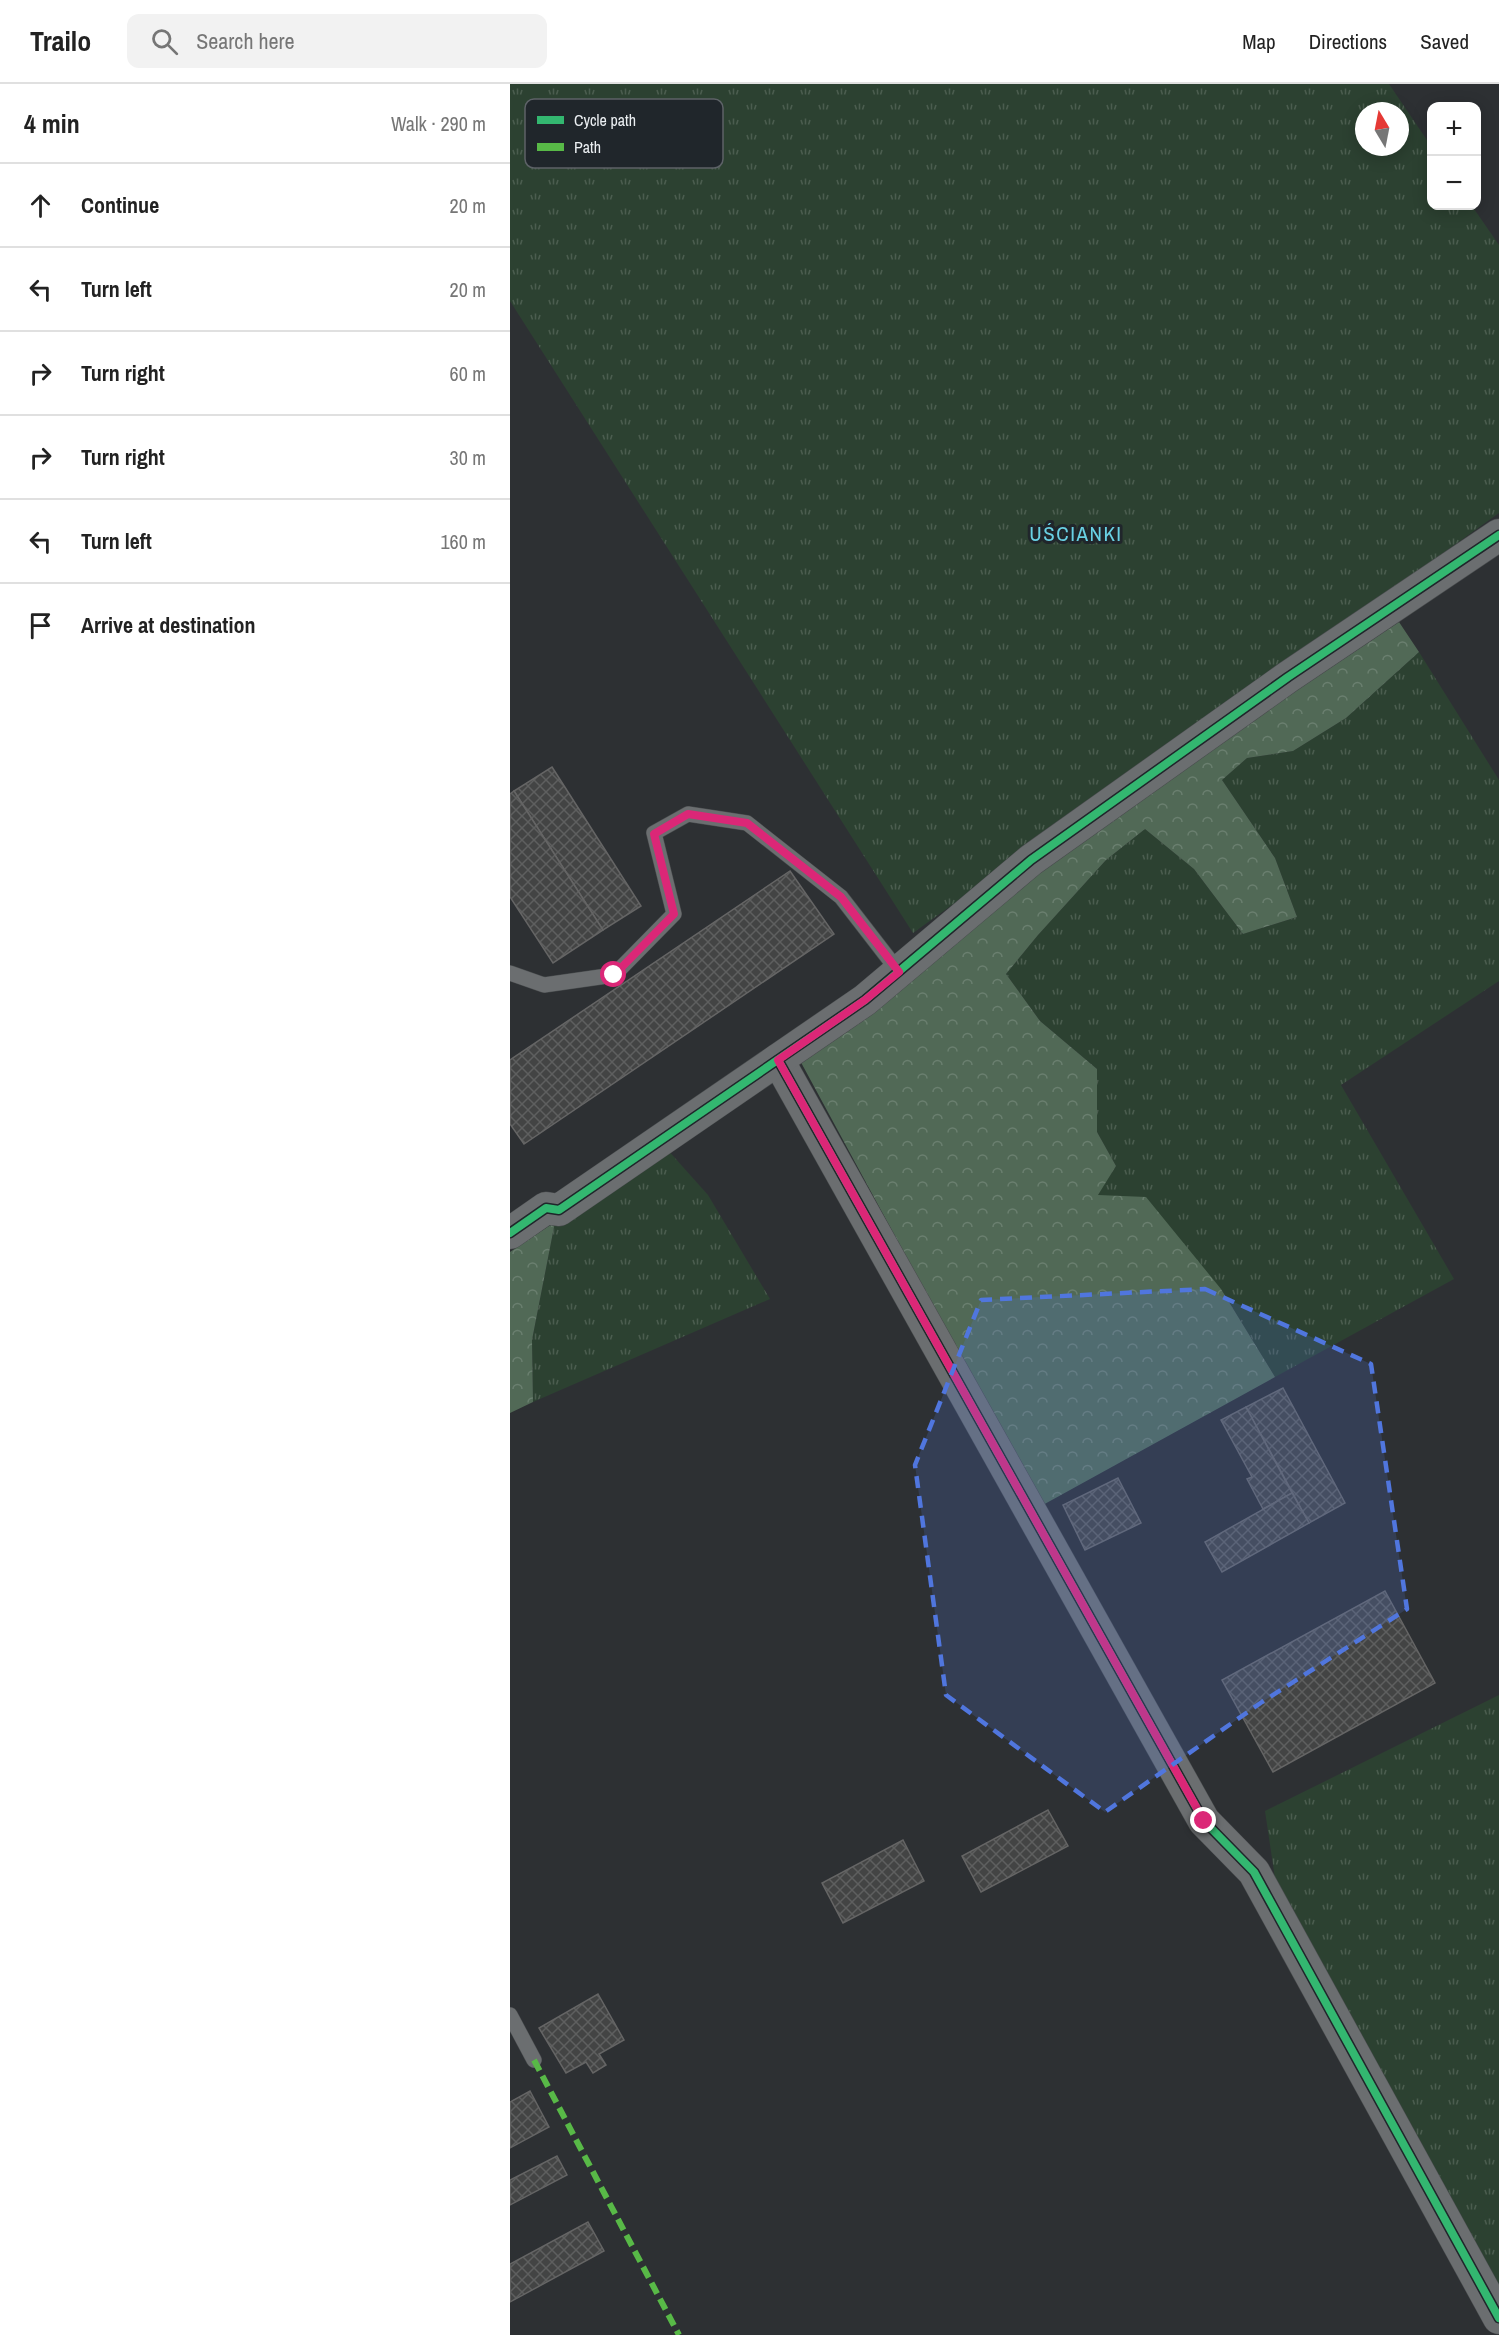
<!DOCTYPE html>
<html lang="en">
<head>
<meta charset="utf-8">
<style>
  body { margin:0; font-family:"Archivo Narrow",sans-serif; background:#f2f2f2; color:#222 }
  .controls { position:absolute; right:18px; top:18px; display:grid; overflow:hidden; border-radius:12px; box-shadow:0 3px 15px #0003 }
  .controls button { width:54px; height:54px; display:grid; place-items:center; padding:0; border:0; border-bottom:2px solid #e0e0e0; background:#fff; color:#222; font:30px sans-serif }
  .compass { position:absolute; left:845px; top:18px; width:54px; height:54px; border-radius:50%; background:#fff; box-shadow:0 3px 15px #0003; rotate:350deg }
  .stop { position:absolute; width:18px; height:18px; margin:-14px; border:4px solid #db2777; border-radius:50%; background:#fff }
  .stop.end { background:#db2777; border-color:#fff; box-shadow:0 2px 6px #0008 }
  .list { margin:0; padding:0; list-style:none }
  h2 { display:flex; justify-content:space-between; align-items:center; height:78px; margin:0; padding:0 24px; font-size:26px }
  h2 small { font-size:20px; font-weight:400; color:#767676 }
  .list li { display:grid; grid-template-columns:39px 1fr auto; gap:18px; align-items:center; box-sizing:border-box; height:84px; padding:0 24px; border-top:2px solid #e0e0e0 }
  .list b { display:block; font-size:22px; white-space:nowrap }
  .list em { font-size:20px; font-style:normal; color:#767676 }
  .icon { flex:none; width:33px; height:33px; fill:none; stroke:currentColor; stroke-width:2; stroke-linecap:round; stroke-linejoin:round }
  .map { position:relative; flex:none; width:989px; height:2251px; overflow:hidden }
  header { display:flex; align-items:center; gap:36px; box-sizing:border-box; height:84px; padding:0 30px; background:#fff; border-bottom:2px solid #e0e0e0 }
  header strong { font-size:28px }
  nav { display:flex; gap:33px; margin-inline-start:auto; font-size:21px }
  .search { width:420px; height:54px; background:#f2f2f2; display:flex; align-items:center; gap:15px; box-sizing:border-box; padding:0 21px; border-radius:12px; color:#767676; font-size:22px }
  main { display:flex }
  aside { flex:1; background:#fff }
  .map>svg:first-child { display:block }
</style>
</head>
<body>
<header>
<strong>Trailo</strong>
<div class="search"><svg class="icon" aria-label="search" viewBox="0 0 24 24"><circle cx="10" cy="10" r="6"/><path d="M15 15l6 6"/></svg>Search here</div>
<nav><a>Map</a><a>Directions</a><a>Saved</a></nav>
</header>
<main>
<aside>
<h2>4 min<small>Walk · 290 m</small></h2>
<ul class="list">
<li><svg class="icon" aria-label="ahead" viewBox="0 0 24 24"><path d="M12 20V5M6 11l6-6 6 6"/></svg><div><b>Continue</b></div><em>20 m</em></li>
<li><svg class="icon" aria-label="left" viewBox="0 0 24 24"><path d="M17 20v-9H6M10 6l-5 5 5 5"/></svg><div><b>Turn left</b></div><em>20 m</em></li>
<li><svg class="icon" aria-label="right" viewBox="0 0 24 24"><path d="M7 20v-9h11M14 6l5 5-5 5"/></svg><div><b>Turn right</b></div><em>60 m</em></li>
<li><svg class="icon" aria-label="right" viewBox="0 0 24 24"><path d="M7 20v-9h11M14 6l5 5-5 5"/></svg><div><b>Turn right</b></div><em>30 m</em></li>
<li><svg class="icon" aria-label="left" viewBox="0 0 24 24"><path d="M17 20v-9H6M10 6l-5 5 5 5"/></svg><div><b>Turn left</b></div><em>160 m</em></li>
<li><svg class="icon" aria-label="arrive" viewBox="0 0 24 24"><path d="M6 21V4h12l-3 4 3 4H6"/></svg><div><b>Arrive at destination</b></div></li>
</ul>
</aside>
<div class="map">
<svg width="989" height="2251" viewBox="0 0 989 2251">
  <defs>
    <pattern id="grass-tufts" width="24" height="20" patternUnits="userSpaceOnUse" patternTransform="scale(1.5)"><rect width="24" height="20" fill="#2c4131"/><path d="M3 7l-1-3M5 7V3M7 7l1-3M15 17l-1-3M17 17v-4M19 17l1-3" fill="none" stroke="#4b5d4f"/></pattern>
    <pattern id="forest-crowns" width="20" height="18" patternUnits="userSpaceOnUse" patternTransform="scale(1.5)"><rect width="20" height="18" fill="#516956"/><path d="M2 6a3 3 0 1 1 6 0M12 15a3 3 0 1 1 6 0" fill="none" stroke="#6a7f6f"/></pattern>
    <pattern id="building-cross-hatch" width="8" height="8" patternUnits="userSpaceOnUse" patternTransform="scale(1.5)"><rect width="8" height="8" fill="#434444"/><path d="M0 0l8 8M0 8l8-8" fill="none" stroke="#5e5f5f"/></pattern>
  </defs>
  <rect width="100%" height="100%" fill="#2d3033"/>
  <g fill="url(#grass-tufts)" fill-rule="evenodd">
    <path d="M0,0H879L921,62L922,122H962L989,161V429L403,849L0,217ZM854,27H890V63H854Z"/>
    <path d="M909,568L989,696V897L831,1001L944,1195L765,1293L711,1205L587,1111L606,1082L587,1048V985L530,937L496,890L528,851L596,776L635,745L684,785L733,850L787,833L765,774L712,696L737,674L783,667L836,634Z"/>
    <path d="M156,1064L198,1111L260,1215L23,1318L22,1256L45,1138Z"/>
    <path d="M989,1611V2211L766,1801L755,1727Z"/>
  </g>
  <g fill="url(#forest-crowns)">
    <path d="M889,538L909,568L836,634L783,667L737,674L712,696L765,774L787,833L733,850L684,785L635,745L596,776L528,851L496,890L530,937L587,985V1048L606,1082L588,1111L636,1113L711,1205L765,1293L531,1422L287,971L652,696Z"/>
    <path d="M45,1138L22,1256L23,1318L0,1329V1168Z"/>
  </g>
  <g fill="url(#building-cross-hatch)" stroke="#656565" stroke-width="1.5">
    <path d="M42,683L131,822L93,846L4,707Z"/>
    <path d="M4,707L93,846L43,879L0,813V710Z"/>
    <path d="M280,787L324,850L14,1060L0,1040V976Z"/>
    <path d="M773,1304L835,1419L799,1439L736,1323Z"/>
    <path d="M736,1323L782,1409L753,1425L737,1395L742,1393L711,1336Z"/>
    <path d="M608,1394L631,1439L575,1466L553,1421Z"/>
    <path d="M782,1409L799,1439L712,1488L695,1458Z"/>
    <path d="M875,1507L925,1599L763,1688L712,1596Z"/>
    <path d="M538,1726L558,1762L471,1808L452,1772Z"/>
    <path d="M393,1756L414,1797L333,1839L312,1799Z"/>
    <path d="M88,1910L114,1956L89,1970L96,1981L83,1989L76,1978L56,1989L29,1944Z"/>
    <path d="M20,2007L39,2043L0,2064V2018Z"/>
    <path d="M47,2072L57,2091L0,2121V2096Z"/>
    <path d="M78,2138L94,2167L0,2218V2180Z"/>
  </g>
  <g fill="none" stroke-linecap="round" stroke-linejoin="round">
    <defs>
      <g id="lane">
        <path d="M0,889L34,901L104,891L164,830L144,749L178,730L237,739L331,813L389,888"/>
        <path d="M0,1931L24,1976"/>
      </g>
      <g id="street">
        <path d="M268,976L694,1737L744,1788L989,2234"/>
        <path d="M0,1149L36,1124L49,1126L355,916L521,776L778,593L989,451"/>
      </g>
    </defs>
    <use href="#lane" stroke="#494c4e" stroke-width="16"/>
    <use href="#street" stroke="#494c4e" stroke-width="33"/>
    <use href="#lane" stroke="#6b6e70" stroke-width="15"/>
    <use href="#street" stroke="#6b6e70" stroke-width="32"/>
    <path stroke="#58b947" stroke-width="6" stroke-dasharray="12 6" stroke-linecap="butt" d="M24,1976L169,2251"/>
    <defs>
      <g id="cycleway">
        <path d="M268,976L694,1737L744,1788L989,2234"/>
        <path d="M0,1149L36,1124L49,1126L355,916L521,776L778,593L989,451"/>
      </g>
    </defs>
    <use href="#cycleway" stroke="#20262b" stroke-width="11"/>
    <use href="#cycleway" stroke="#33b770" stroke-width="8"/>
  </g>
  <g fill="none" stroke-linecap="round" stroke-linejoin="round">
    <path stroke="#db2777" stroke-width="8" d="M104,891L164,830L144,750L178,730L237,739L331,813L389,888L355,916L268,976L694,1737"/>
  </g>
  <path fill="#5076de" fill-opacity="0.2" stroke="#5076de" stroke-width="4.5" stroke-dasharray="12 8" stroke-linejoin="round" d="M695,1205L861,1280L897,1525L752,1618L595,1728L436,1611L405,1381L471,1216Z"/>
  <g text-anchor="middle" stroke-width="6" stroke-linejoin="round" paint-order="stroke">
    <g font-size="21" letter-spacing="1.5" fill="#69d1e4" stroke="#20262b">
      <text x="566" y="457">UŚCIANKI</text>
    </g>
  </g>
  <rect x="15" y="15" width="198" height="69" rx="9" fill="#20262b" stroke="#5d6267" stroke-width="1.5"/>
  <rect x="27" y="32" width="27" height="8" fill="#33b770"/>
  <rect x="27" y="59" width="27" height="8" fill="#58b947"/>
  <g font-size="16" fill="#ebeff2">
    <text x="64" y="42">Cycle path</text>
    <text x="64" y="69">Path</text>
  </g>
</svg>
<div class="controls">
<button>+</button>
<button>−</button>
</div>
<svg class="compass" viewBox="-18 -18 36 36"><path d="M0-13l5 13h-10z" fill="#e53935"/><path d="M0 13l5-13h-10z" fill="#767676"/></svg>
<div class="stop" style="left:104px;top:891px"></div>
<div class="stop end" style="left:694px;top:1737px"></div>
</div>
</main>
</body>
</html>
